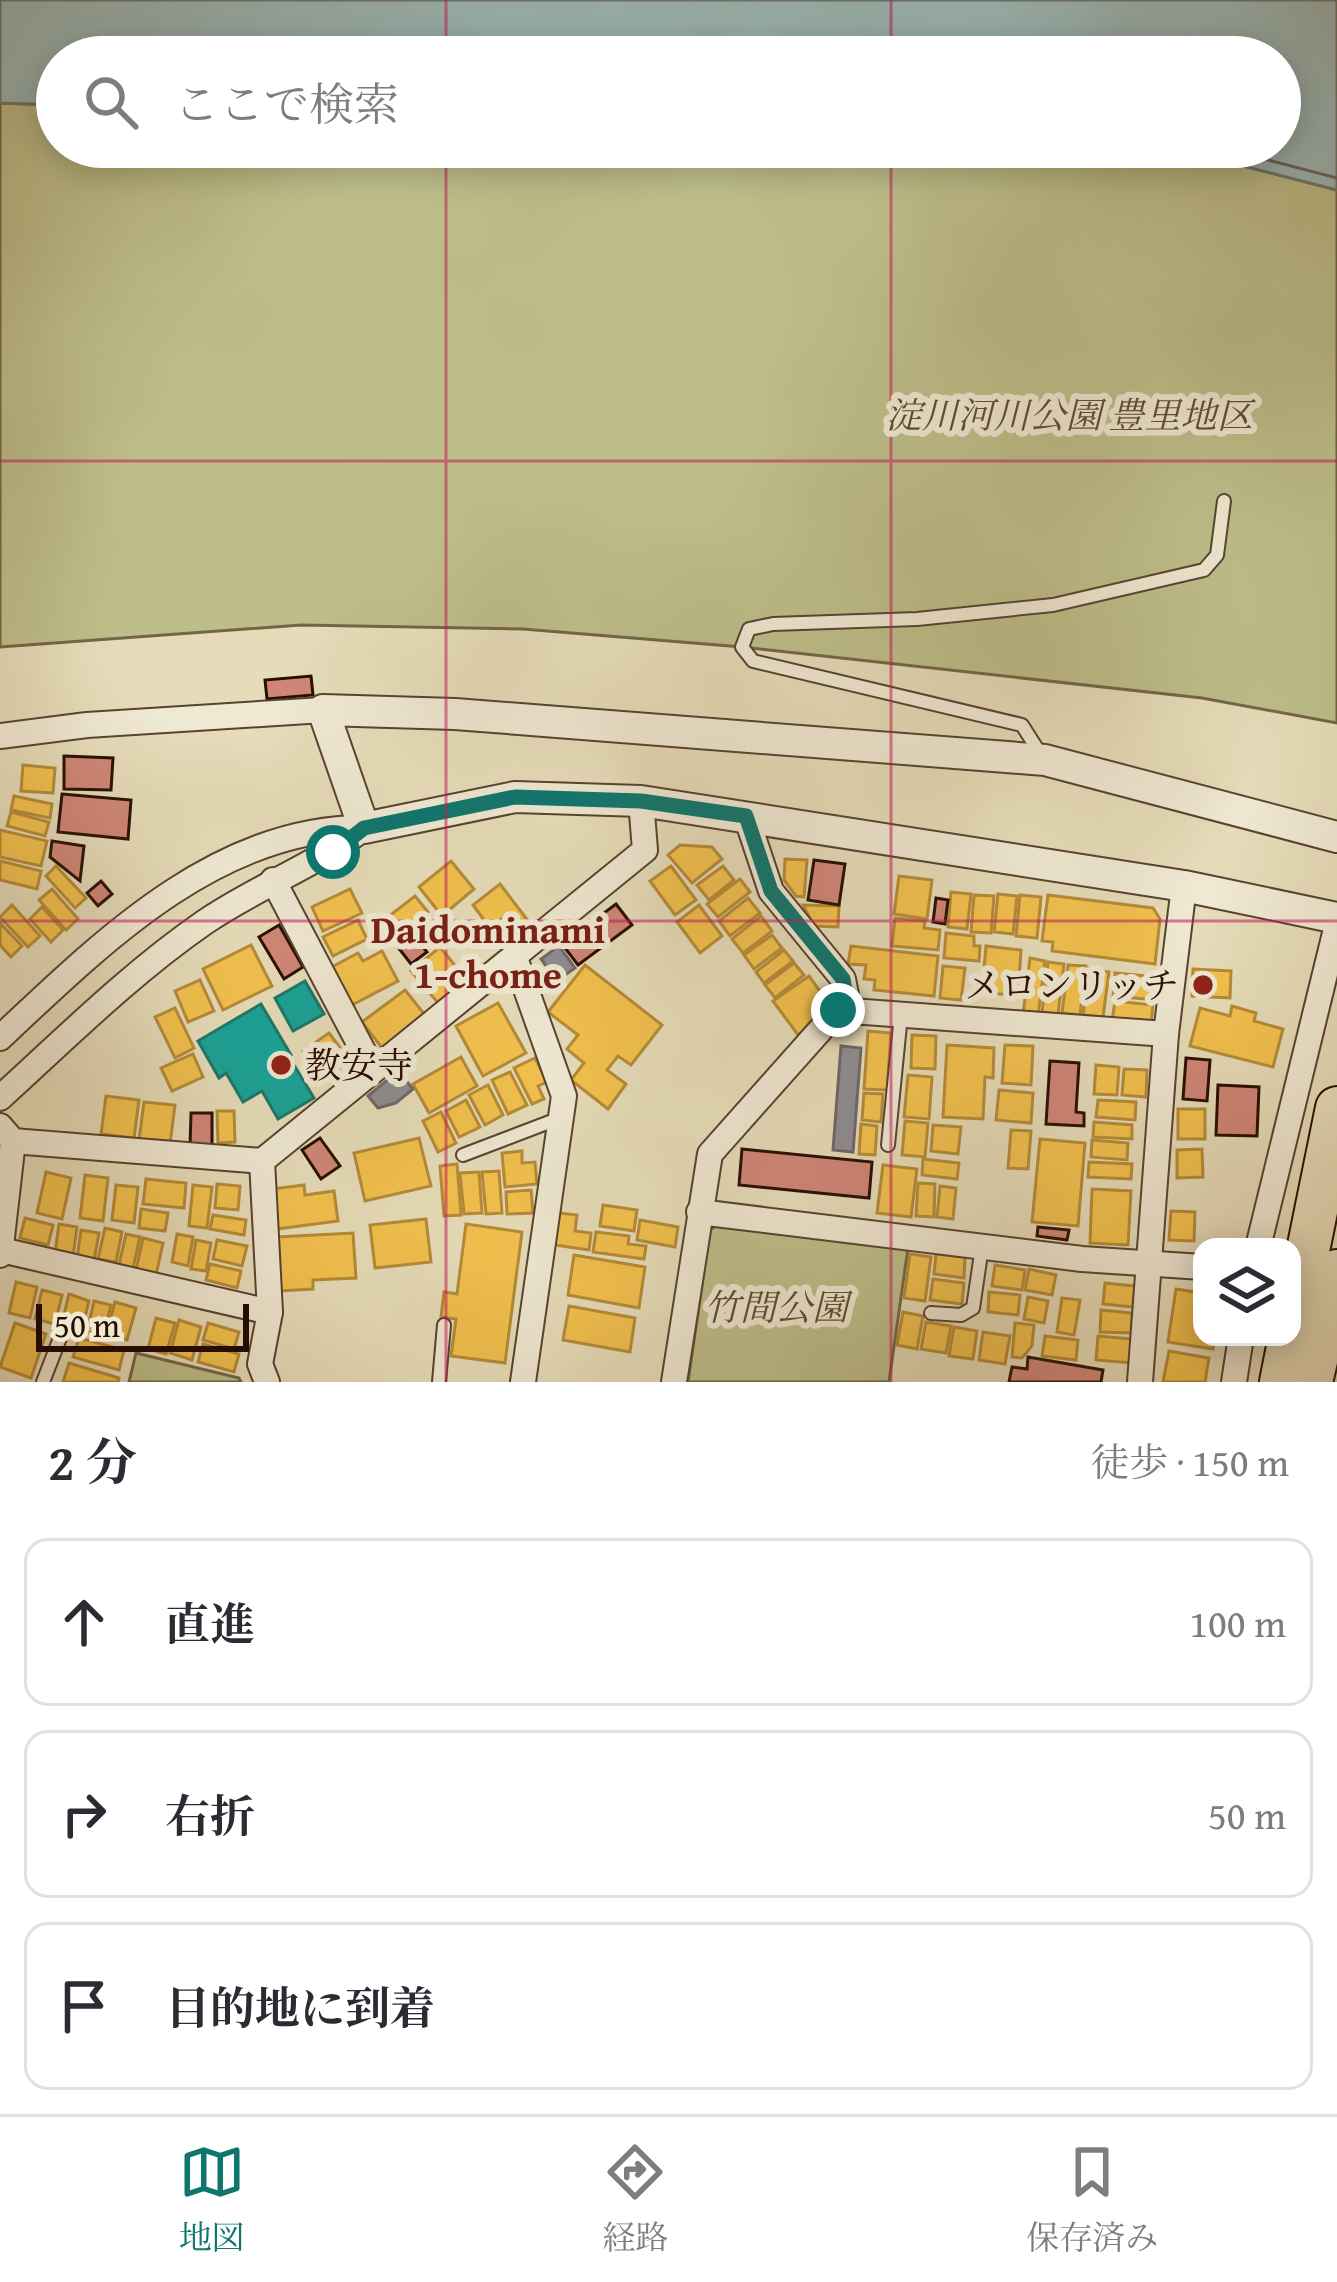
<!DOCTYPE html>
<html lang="ja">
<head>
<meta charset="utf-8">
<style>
  body { margin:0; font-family:"Gentium Book Plus","Noto Serif JP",serif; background:#f2f2f3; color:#2b2b33 }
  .controls { position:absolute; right:36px; bottom:36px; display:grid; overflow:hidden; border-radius:24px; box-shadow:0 6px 30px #0003 }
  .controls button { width:108px; height:108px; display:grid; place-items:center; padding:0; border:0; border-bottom:3px solid #e1e1e2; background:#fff; color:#2b2b33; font:60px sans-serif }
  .scale { position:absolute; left:36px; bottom:30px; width:213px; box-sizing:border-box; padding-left:12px; border:6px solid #280e02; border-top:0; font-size:33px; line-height:42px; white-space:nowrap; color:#280e02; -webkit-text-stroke:9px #efe8d2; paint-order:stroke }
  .stop { position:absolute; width:36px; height:36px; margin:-27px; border:9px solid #0f766e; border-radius:50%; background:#fff }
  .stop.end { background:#0f766e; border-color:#fff; box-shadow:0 3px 12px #0008 }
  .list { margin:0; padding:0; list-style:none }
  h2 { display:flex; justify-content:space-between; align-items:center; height:156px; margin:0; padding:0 48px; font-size:51px }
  h2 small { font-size:39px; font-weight:400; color:#7c7c81 }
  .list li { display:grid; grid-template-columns:78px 1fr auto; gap:36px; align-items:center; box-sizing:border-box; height:168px; margin:0 24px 24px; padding:0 24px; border:3px solid #e1e1e2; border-radius:24px }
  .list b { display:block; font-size:45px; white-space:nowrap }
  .list em { font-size:39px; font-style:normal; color:#7c7c81 }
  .icon { flex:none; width:66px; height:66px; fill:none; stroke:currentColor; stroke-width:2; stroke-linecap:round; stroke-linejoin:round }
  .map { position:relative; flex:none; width:1337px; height:1382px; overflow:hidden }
  .search { position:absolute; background:#fff; box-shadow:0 6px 30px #0003; left:36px; right:36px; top:36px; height:132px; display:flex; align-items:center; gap:30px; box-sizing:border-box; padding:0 42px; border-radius:66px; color:#7c7c81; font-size:45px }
  .sheet { height:732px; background:#fff }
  nav { display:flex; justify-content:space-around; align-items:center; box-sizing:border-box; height:168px; border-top:3px solid #e1e1e2; background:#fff; font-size:33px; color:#7c7c81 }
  nav a { display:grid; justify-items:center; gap:6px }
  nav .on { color:#0f766e }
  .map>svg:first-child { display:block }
</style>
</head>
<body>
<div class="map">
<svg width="1337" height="1382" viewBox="0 0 1337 1382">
  <rect width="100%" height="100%" fill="#e6dcb9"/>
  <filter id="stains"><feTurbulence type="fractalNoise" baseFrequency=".00167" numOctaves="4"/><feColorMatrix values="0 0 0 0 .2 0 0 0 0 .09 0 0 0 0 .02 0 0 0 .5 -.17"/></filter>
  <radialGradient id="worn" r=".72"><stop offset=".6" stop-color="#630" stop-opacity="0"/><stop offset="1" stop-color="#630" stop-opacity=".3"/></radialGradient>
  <g fill="#bdbe8a" stroke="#726646" stroke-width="3">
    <path d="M0,103L57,105V147H1170L1337,190V723L1202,698L742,647L523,629L301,625L0,647Z"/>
    <path d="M721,1221L908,1248L889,1382H688L710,1230Z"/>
    <path d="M136,1353L239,1378L241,1382H129Z"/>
  </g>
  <path fill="#9bb9ba" stroke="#6d7570" stroke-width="3" d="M0,0H1337V190L1170,147H1280V57H57V105L0,103Z"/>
  <g fill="#f2c14e" stroke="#b58b37" stroke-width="3">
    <path d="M23,765L55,768L53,793L21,791Z"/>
    <path d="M14,796L52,804L50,818L11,810Z"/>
    <path d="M11,812L49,822L45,836L7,826Z"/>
    <path d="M0,830L47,841L41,866L0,857Z"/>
    <path d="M680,845L712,847L722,859L692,883L668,855Z"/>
    <path d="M785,859L807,860L804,897L796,896L784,880Z"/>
    <path d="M0,861L41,871L37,889L0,880Z"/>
    <path d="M451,861L474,889L442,916L419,887Z"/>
    <path d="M56,866L86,898L75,908L46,876Z"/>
    <path d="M671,866L696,900L675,915L650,881Z"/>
    <path d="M723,866L734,880L709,900L697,885Z"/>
    <path d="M899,876L932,880L927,919L894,914Z"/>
    <path d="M740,879L750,892L718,917L707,904Z"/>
    <path d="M500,884L526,918L515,927L506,915L490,928L473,905Z"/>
    <path d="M52,889L78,919L66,930L39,900Z"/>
    <path d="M350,889L362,913L323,931L312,907Z"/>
    <path d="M951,892L971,894L967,929L948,927Z"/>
    <path d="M998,894L1017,896L1013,934L994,932Z"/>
    <path d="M974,895L994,896L991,933L971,932Z"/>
    <path d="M1020,895L1041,897L1037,938L1016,936Z"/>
    <path d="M1048,895L1153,908L1160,919L1155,964L1052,951L1053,942L1042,941Z"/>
    <path d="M415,896L428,912L396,937L384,920Z"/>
    <path d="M748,898L760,913L730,936L719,921Z"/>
    <path d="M12,905L40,936L28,947L0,917Z"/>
    <path d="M699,905L722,936L700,953L677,922Z"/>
    <path d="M803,905L839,906L838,927L814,926Z"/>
    <path d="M42,907L63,930L51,942L30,919Z"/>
    <path d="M761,916L772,931L743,953L732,939Z"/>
    <path d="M895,918L925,921L924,928L940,930L938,950L892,946Z"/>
    <path d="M358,920L367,939L333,956L323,937Z"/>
    <path d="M0,923L22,946L11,957L0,945Z"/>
    <path d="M946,933L974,936V946H980L979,961L944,958Z"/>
    <path d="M772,935L782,948L754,969L744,955Z"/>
    <path d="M251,945L272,986L223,1010L203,969Z"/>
    <path d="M851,946L938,956L934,996L874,990L875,980L864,979L866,965L848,964Z"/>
    <path d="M986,946L1021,950L1018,996L982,992Z"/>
    <path d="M440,947L466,979L438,1003L411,971Z"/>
    <path d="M784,950L793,961L764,983L756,972Z"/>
    <path d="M382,951L398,981L350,1006L330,968L358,953L363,961Z"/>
    <path d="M1030,958L1045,961L1038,1016L1023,1014Z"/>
    <path d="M1048,962L1064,964L1058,1015L1042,1012Z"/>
    <path d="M794,963L804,975L775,998L765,985Z"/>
    <path d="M585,965L662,1025L631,1065L618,1056L607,1070L626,1084L608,1109L571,1080L584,1063L567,1049L578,1035L548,1012Z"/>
    <path d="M1068,965L1086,966L1080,1015L1062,1013Z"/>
    <path d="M943,966L965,968L961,1000L940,998Z"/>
    <path d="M1089,969L1109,972L1103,1017L1083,1015Z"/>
    <path d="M1193,969L1231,971L1230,998L1192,996Z"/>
    <path d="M1115,973L1158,977L1156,1000L1113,996Z"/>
    <path d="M809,976L827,1001V1014L798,1035L773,1001Z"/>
    <path d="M200,980L214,1011L188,1022L175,991Z"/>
    <path d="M405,990L425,1015L382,1048L362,1022Z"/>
    <path d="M1115,1001L1153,1005L1151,1025L1112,1021Z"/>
    <path d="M498,1003L526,1053L483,1076L456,1026Z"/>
    <path d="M1232,1006L1256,1013L1254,1021L1283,1029L1273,1067L1190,1046L1200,1008L1230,1016Z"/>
    <path d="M175,1008L194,1048L175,1058L155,1017Z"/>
    <path d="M868,1031L891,1033L887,1090L864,1089Z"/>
    <path d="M329,1033L350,1061L323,1079L303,1051Z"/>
    <path d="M912,1035L936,1036L935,1069L911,1068Z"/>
    <path d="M947,1045L994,1048L993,1078L985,1077L983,1119L943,1117Z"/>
    <path d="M1005,1045L1033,1046L1031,1085L1002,1083Z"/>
    <path d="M193,1054L203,1077L172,1091L161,1068Z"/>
    <path d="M461,1057L477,1086L429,1113L413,1084Z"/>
    <path d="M535,1058L547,1082L538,1086L544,1099L532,1104L514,1068Z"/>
    <path d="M1096,1065L1119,1067L1117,1095L1094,1094Z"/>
    <path d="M1124,1069L1147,1070L1146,1097L1122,1095Z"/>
    <path d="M510,1072L527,1105L508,1114L492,1080Z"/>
    <path d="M908,1075L932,1077L929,1119L904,1117Z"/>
    <path d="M488,1085L503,1115L485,1125L469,1095Z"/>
    <path d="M999,1090L1033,1093L1031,1123L996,1120Z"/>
    <path d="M864,1093L883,1094L881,1122L862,1120Z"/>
    <path d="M106,1096L139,1100L134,1138L101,1134Z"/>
    <path d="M466,1100L480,1127L459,1137L446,1111Z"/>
    <path d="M1098,1100L1136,1102L1135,1120L1096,1117Z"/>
    <path d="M144,1102L175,1105L170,1144L139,1140Z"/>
    <rect x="1178" y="1109" width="27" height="30"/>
    <path d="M217,1111H234L235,1142L218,1143Z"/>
    <path d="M441,1112L456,1143L438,1152L423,1121Z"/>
    <path d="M905,1121L928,1123L925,1157L902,1155Z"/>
    <path d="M1094,1122L1132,1125V1139L1093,1137Z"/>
    <path d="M861,1124L877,1126L875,1155L859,1154Z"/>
    <path d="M933,1125L961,1127L958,1154L931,1151Z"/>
    <path d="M1011,1130L1031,1131L1028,1169L1008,1168Z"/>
    <path d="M419,1138L431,1186L365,1201L354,1153Z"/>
    <path d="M1040,1139L1085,1143L1078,1226L1032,1222Z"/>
    <path d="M1092,1140L1128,1143L1127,1160L1091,1157Z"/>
    <path d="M1202,1149L1203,1177L1177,1178V1150Z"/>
    <path d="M522,1151V1163L535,1162L537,1184L505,1187L502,1153Z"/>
    <path d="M923,1159L959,1163L957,1179L922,1175Z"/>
    <path d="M1089,1162L1132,1164L1131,1179L1088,1177Z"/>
    <path d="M457,1164L461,1215L444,1216L440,1166Z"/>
    <path d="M883,1165L917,1169L911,1217L877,1213Z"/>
    <path d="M499,1171L502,1213L486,1214L482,1172Z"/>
    <path d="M46,1172L71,1178L62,1219L37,1213Z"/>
    <path d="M479,1172L482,1213L464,1214L460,1173Z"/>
    <path d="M85,1175L108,1178L103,1221L80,1218Z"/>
    <path d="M146,1179L186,1183L184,1208L143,1204Z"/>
    <path d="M918,1183L935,1184L934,1217L916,1216Z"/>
    <path d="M217,1184L240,1186L238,1210L215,1208Z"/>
    <path d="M116,1185L138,1187L134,1223L112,1220Z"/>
    <path d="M193,1185L212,1187L207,1228L189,1226Z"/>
    <path d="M304,1185L305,1195L334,1191L338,1221L277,1229L272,1189Z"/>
    <path d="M940,1186L956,1188L953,1219L937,1217Z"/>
    <path d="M1092,1189L1131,1191L1128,1245L1090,1243Z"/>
    <path d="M531,1190L533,1213L507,1214L506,1192Z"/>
    <path d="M603,1205L637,1210L634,1231L600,1226Z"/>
    <path d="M141,1209L168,1213L165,1231L139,1228Z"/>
    <path d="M1171,1211L1195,1212L1194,1241L1169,1240Z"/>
    <path d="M559,1213L577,1215L575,1231L591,1233L589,1250L555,1245Z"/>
    <path d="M213,1215L246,1220L244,1235L210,1229Z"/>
    <path d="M25,1218L53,1225L48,1245L20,1238Z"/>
    <path d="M426,1219L431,1262L375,1268L370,1225Z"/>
    <path d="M640,1220L678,1227L675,1247L637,1240Z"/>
    <path d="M59,1224L77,1227L73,1256L55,1253Z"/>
    <path d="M466,1224L522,1232L505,1363L451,1356L456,1319L441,1317L444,1292L457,1294Z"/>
    <path d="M105,1228L122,1232L116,1262L98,1259Z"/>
    <path d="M81,1230L99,1233L94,1261L77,1258Z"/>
    <path d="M596,1232L629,1236L628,1244L646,1246L644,1259L593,1252Z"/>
    <path d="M353,1233L356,1278L313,1280V1289L280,1291L277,1237Z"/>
    <path d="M126,1234L140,1237L133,1268L119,1265Z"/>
    <path d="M177,1234L193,1237L188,1266L172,1262Z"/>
    <path d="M143,1238L163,1243L156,1275L136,1270Z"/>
    <path d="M196,1240L211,1243L206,1271L191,1269Z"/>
    <path d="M217,1240L247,1246L242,1266L213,1259Z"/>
    <path d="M910,1254L931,1257L925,1301L904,1298Z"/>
    <path d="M936,1254L965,1257L964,1278L934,1274Z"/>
    <path d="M574,1255L645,1267L639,1308L568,1295Z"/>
    <path d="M210,1264L241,1271L237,1288L206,1280Z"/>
    <path d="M995,1265L1025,1270L1022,1290L992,1286Z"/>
    <path d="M1029,1269L1056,1275L1052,1295L1025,1290Z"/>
    <path d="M933,1279L964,1283L962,1304L930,1300Z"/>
    <path d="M16,1282L37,1287L30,1318L9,1313Z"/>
    <path d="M1105,1283L1135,1286L1133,1307L1103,1304Z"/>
    <path d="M1176,1289L1202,1293V1337H1215L1213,1349L1168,1342Z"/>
    <path d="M42,1290L62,1295L55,1324L35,1319Z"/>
    <path d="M989,1292L1020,1295L1018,1315L988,1312Z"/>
    <path d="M69,1294L89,1301L81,1332L61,1327Z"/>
    <path d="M1028,1297L1048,1301L1044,1323L1024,1319Z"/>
    <path d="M1062,1298L1080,1300L1074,1335L1057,1332Z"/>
    <path d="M94,1301L111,1305L103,1336L87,1332Z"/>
    <path d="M115,1302L136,1308L127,1340L106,1335Z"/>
    <path d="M569,1306L635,1318L630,1352L563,1340Z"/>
    <path d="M1101,1310L1132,1313L1131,1333L1100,1332Z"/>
    <path d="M903,1312L923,1316L917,1349L897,1345Z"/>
    <path d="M156,1318L175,1323L166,1354L148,1349Z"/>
    <path d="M179,1320L201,1327L192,1360L170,1353Z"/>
    <path d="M926,1322L951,1326L946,1353L921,1349Z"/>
    <path d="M15,1323L46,1334L31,1378L0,1367Z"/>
    <path d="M208,1323L239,1332L234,1349L203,1340Z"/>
    <path d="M1015,1323L1034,1325L1032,1346L1022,1358L1012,1357Z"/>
    <path d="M954,1327L977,1331L973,1359L949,1356Z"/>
    <path d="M983,1332L1010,1336L1005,1364L979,1360Z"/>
    <path d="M1045,1336L1078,1340L1076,1360L1042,1356Z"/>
    <path d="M1098,1336L1133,1339L1131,1363L1096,1360Z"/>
    <path d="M79,1338L124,1350L119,1370L73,1357Z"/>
    <path d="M203,1344L239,1354L234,1372L198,1362Z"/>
    <path d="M1169,1351L1209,1358L1205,1382H1163Z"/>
    <path d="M69,1363L119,1378L118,1382H63Z"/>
  </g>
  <g fill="#17a398" stroke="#1c766b" stroke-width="3">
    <path d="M305,981L324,1014L293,1031L275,998Z"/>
    <path d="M261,1004L291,1055L276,1063L278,1068L291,1060L314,1098L278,1119L262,1091L243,1102L226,1073L219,1078L198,1041Z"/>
  </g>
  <g fill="#8d8d92" stroke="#6f6767" stroke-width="3">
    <path d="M559,946L575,968L557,981L541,959Z"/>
    <path d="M841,1046L861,1048L853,1152L833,1150Z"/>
    <path d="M398,1071L413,1089L396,1103L378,1108L368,1096Z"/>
  </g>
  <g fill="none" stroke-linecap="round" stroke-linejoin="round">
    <path stroke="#62645e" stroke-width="3" d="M1218,147L1337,178"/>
  </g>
  <g fill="#cf8677" stroke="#280e02" stroke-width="3">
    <path d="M311,676L313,695L267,699L265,680Z"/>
    <path d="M64,756L113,758L111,790L64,789Z"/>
    <path d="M62,794L131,800L128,839L58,832Z"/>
    <path d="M52,841L84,846L80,881L50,857Z"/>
    <path d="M814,860L845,864L839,905L808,900Z"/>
    <path d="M101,881L112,894L98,906L87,893Z"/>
    <path d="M936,898L948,900L945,924L933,922Z"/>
    <path d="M616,904L632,925L578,965L562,944Z"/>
    <path d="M279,925L303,967L284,979L259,937Z"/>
    <path d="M413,934L427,952L411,964L397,946Z"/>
    <path d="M1186,1058L1210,1060L1207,1101L1183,1099Z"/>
    <path d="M1050,1061L1079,1063L1076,1112L1084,1113V1126L1046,1124Z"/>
    <path d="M1218,1085L1259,1087L1257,1136L1216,1135Z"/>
    <path d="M191,1113H212V1147H190Z"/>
    <path d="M320,1138L340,1166L321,1179L302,1150Z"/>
    <path d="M742,1149L872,1162L869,1198L739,1185Z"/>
    <path d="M1038,1227L1069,1230L1067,1240L1037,1236Z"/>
    <path d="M1028,1357L1103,1370L1101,1382H1009L1012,1367L1027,1369Z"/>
  </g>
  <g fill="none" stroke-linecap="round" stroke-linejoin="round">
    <defs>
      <g id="service">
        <path d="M1043,758L1022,725L753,661L742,647L749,629L773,624L917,619L1053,605L1204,570L1217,555L1224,501"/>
        <path d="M888,1145L901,1015"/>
        <path d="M463,1155L560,1118"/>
        <path d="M931,1313L961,1315L973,1308L982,1247"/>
        <path d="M43,1382L60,1338"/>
        <path d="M439,1382L444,1325"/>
      </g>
      <g id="minor">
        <path d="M0,736L87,725L323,710"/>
        <path d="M273,880L372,1068"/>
        <path d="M515,958L564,1096L523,1382"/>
        <path d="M838,1010L1166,1034"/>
        <path d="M0,1038C100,944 217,827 364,828"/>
        <path d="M0,1098C66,1038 131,973 205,922C256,887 315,866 364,828"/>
        <path d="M0,1126L13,1141L262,1161L645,850L641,801"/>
        <path d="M262,1161L270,1312L260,1364L267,1382"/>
        <path d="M699,1212L1082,1259L1202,1267"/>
        <path d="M1258,1247L1337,925"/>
        <path d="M1,1250L270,1312"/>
        <path d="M0,1255L13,1141"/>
        <path d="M674,1382L710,1154L847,1000L843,979L771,891L746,816"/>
        <path d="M1140,1382L1166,1034L1184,886"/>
        <path d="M1234,1382L1241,1337"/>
      </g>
      <path id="tertiary" d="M1337,837L1045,760L455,714L323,710L364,828L515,797L641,801L1184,886L1337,918"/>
      <g id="trunk">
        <path d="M1292,1329L1337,1108"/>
        <path d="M1281,1382L1290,1337"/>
        <path d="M1311,1382L1337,1271"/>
      </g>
    </defs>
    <use href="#service" stroke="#584230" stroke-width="16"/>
    <use href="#minor" stroke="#584230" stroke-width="28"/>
    <use href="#tertiary" stroke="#584230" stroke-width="34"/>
    <use href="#trunk" stroke="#280e02" stroke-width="46"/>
    <use href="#service" stroke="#efe8d2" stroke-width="12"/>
    <use href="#minor" stroke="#efe8d2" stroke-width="24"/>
    <use href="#tertiary" stroke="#efe8d2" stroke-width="30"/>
    <use href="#trunk" stroke="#e6dcb9" stroke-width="42"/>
  </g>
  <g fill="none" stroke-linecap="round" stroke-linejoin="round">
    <path stroke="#0f766e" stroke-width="15" d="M333,852L364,828L515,797L641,801L746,816L771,891L843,979L847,1000L838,1010"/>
  </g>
  <path fill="none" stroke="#c2185b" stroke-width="3" stroke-opacity="0.55" d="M446,0V57M891,0V57M446,147V1382M891,147V1382M0,461H1337M0,921H1337"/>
  <g fill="#8f2418" stroke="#efe8d2" stroke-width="4.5">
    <circle cx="1203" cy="985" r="12"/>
    <circle cx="281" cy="1065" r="12"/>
  </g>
  <g text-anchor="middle" stroke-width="12" stroke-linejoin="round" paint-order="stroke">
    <g font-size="36" font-style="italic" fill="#5c4c32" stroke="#efe8d2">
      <text x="1069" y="428">淀川河川公園 豊里地区</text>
      <text x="776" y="1320">竹間公園</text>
    </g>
    <g font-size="36" fill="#280e02" stroke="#efe8d2" text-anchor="end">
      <text x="1179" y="998">メロンリッチ</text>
      <text x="305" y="1078" text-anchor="start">教安寺</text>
    </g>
    <g font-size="39" font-weight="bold" fill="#7a1f14" stroke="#efe8d2">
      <text x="488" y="943">Daidominami<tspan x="488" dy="45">1-chome</tspan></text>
    </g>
  </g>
  <rect width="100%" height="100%" filter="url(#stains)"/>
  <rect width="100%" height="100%" fill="url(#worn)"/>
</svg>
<div class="controls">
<button><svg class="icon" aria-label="layers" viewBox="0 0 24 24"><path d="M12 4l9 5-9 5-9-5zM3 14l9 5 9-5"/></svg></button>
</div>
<div class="scale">50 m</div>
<div class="stop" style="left:333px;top:852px"></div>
<div class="stop end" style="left:838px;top:1010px"></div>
<div class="search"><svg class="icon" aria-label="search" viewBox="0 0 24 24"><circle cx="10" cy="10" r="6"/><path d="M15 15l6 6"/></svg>ここで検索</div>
</div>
<section class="sheet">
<h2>2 分<small>徒歩 · 150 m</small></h2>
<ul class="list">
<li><svg class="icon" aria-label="ahead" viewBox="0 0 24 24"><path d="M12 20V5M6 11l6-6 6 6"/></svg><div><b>直進</b></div><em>100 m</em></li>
<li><svg class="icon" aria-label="right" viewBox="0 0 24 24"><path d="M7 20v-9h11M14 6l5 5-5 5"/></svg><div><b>右折</b></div><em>50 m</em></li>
<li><svg class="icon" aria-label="arrive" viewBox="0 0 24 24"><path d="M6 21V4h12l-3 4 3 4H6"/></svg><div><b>目的地に到着</b></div></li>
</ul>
</section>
<nav>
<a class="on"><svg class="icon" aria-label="map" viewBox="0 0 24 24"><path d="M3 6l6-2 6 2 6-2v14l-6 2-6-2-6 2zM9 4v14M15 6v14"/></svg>地図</a>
<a><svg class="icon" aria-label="directions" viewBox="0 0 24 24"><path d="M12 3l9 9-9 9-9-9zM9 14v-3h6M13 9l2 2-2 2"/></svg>経路</a>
<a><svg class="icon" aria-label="saved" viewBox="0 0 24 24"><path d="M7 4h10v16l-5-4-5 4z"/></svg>保存済み</a>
</nav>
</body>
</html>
